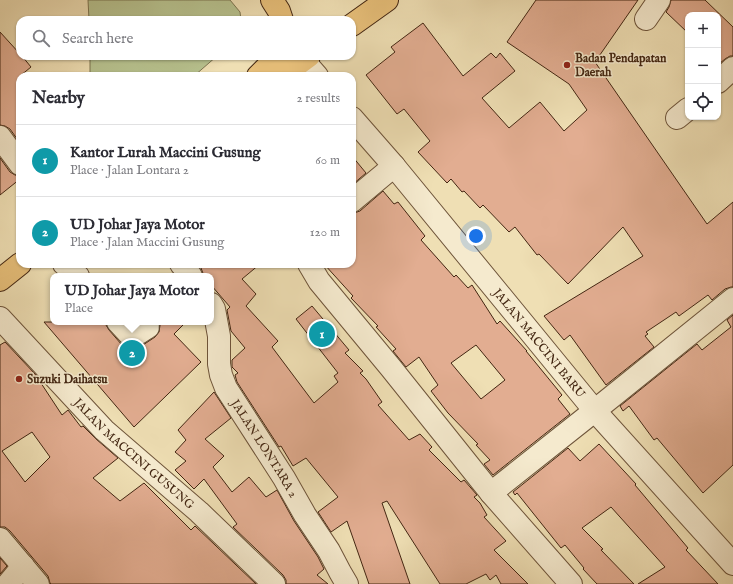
<!DOCTYPE html>
<html lang="en">
<head>
<meta charset="utf-8">
<style>
  body { margin:0; font-family:"IM FELL English",serif; background:#f7f7f7; color:#2b2b33 }
  .controls { position:absolute; right:12px; top:12px; display:grid; overflow:hidden; border-radius:8px; box-shadow:0 1px 3px #0004 }
  .controls button { width:36px; height:36px; display:grid; place-items:center; padding:0; border:0; border-bottom:1px solid #e1e1e2; background:#fff; color:#2b2b33; font:20px sans-serif }
  .you { position:absolute; left:476px; top:236px; width:14px; height:14px; margin:-10px; border:3px solid #fff; border-radius:50%; background:#1a73e8; box-shadow:0 0 0 6px #1a73e833 }
  .badge { display:grid; place-items:center; width:26px; height:26px; border-radius:50%; background:#8f2418; color:#fff; font-size:13px; font-weight:700 }
  .pin { position:absolute; translate:-50% -50%; border:2px solid #fff; box-shadow:0 1px 4px #0006 }
  .popup { position:absolute; left:50px; top:273px; width:164px; height:52px; box-sizing:border-box; display:grid; place-content:center; border-radius:8px; background:#fff; filter:drop-shadow(0 1px 3px #0005); font-size:13px; white-space:nowrap; color:#7c7c81 }
  .popup b { font-size:15px; color:#2b2b33 }
  .popup::after { content:''; position:absolute; left:50%; top:100%; margin-left:-8px; border:8px solid transparent; border-top-color:#fff }
  .list { margin:0; padding:0; list-style:none }
  h2 { display:flex; justify-content:space-between; align-items:center; height:52px; margin:0; padding:0 16px; font-size:17px }
  h2 small { font-size:13px; font-weight:400; color:#7c7c81 }
  .list li { display:grid; grid-template-columns:26px 1fr auto; gap:12px; align-items:center; box-sizing:border-box; height:72px; padding:0 16px; border-top:1px solid #e1e1e2 }
  .list b { display:block; font-size:15px; white-space:nowrap }
  .list p { margin:0; font-size:13px; white-space:nowrap; color:#7c7c81 }
  .list em { font-size:13px; font-style:normal; color:#7c7c81 }
  .icon { flex:none; width:22px; height:22px; fill:none; stroke:currentColor; stroke-width:2; stroke-linecap:round; stroke-linejoin:round }
  .map { position:relative; flex:none; width:733px; height:584px; overflow:hidden }
  .search { position:absolute; background:#fff; box-shadow:0 1px 3px #0004; left:16px; top:16px; width:340px; height:44px; display:flex; align-items:center; gap:10px; box-sizing:border-box; padding:0 14px; border-radius:12px; color:#7c7c81; font-size:15px }
  .panel { position:absolute; background:#fff; box-shadow:0 1px 3px #0004; left:16px; top:72px; width:340px; height:196px; border-radius:12px }
  .map>svg:first-child { display:block }
</style>
</head>
<body>
<div class="map">
<svg width="733" height="584" viewBox="0 0 733 584">
  <rect width="100%" height="100%" fill="#efdfb4"/>
  <filter id="stains"><feTurbulence type="fractalNoise" baseFrequency=".005" numOctaves="4"/><feColorMatrix values="0 0 0 0 .2 0 0 0 0 .09 0 0 0 0 .02 0 0 0 .5 -.17"/></filter>
  <radialGradient id="worn" r=".72"><stop offset=".6" stop-color="#630" stop-opacity="0"/><stop offset="1" stop-color="#630" stop-opacity=".3"/></radialGradient>
  <g fill="#b7c28f" stroke="#7d7450">
    <path d="M88,0H230L240,12L241,20H89Z"/>
    <path d="M90,56H217L194,76H90Z"/>
  </g>
  <g fill="#e2ad91" stroke="#432612" fill-rule="evenodd">
    <path d="M536,0H638L595,62L707,224L733,202V287H731L725,289L712,300L708,295L679,316L676,312L646,332L648,334L645,336L654,347L606,385L570,335L564,340L544,316L643,256L623,227L568,284L539,254L537,255L515,227L509,232L483,205L480,208L464,191L462,192L451,179L447,183L418,152L430,141L404,109L397,114L366,75L395,52L391,47L423,23L463,76L491,53L496,58L500,53L515,71L482,98L509,128L540,102L564,131L587,110L569,84L507,42Z"/>
    <path d="M671,0H705L733,27V56H730L725,59L719,64L718,62V15H688V33L666,12L669,7Z"/>
    <path d="M0,32L20,54V56H22L31,67L20,76V143L10,129L5,126L0,125Z"/>
    <path d="M352,156L366,173L352,185Z"/>
    <path d="M0,158L10,172L15,175L20,176V179L0,195Z"/>
    <path d="M383,191L394,204L398,202L425,236L421,240L454,277L456,275L468,288L472,285L497,324L500,321L527,351H526L562,395L558,399L570,414L493,475L484,464L490,460L476,445L478,444L448,413L431,391L438,385L419,357L406,367L393,351L396,349L376,327L378,326L351,298L353,296L324,264H352V213H354L360,211ZM476,345L505,380L481,399L451,363Z"/>
    <path d="M197,264H260L242,279L256,294L246,306L278,341L272,347L314,403L338,382L334,376L338,373L296,319L312,306L349,350L345,353L363,371L360,373L366,379L382,402L378,405L409,440L420,434L432,447L429,450L461,482L464,480L477,495L474,497L480,503L487,515L484,517L506,541L494,550L528,584H501L496,575L490,580L486,574L466,584H440L387,501L382,503L410,584H369L347,521L331,532L318,512L338,497L306,458L293,466L281,446L279,447L237,382L235,375L238,373L232,367V360L245,348L231,331L227,310L230,307L211,285V276H204L201,268Z"/>
    <path d="M733,315V465L703,493L657,438L654,440L629,406L623,411L620,406L697,344L702,350L731,327L727,320Z"/>
    <path d="M44,322H106V325L109,330L122,345L126,348H132L143,345L155,337L159,332L160,325L163,322H186L174,334L201,362L134,427Z"/>
    <path d="M5,342L35,374L62,415L68,410L81,427L83,426L96,439L118,458L93,478L120,501L144,483L191,530L195,526L256,584H51L50,583L48,576L10,531L5,527H0V345ZM32,432L50,457L25,482L2,451Z"/>
    <path d="M214,392L231,418L205,439L224,456L213,467L232,492L249,477L266,497L277,490L294,521L318,557L324,569L317,575L328,584H286V580L283,575L233,527L237,524L204,479L194,489L175,470L186,461L175,452L186,440L178,430Z"/>
    <path d="M599,444L636,484L635,485L688,548L686,550L718,584H638L665,567L611,507L582,528L603,549L601,550L634,584H597L583,569L584,568L565,545L561,548L517,493L515,495L513,492L568,448L580,461Z"/>
    <path d="M0,558L7,566L0,574Z"/>
  </g>
  <g fill="none" stroke-linecap="round" stroke-linejoin="round">
    <defs>
      <g id="minor">
        <path d="M646,19L659,0"/>
        <path d="M303,60L317,76"/>
        <path d="M718,82L733,68"/>
        <path id="s1" d="M352,118L394,166L595,411L733,564"/>
        <path d="M677,118L688,109"/>
        <path d="M0,137L20,164"/>
        <path d="M352,201L394,166"/>
        <path d="M64,264L78,276"/>
        <path d="M181,264L191,276"/>
        <path d="M309,264L319,281L391,368L491,493L571,584"/>
        <path id="s2" d="M211,304L214,309L219,336V364L221,375L226,388L284,478L305,515L329,551L340,572L347,584"/>
        <path id="s3" d="M0,318L104,430L199,512L274,584"/>
        <path d="M118,322L131,336C137,336 143,330 148,327"/>
        <path d="M491,493L583,420L733,299"/>
        <path d="M0,539L38,584"/>
        <path d="M8,584L23,566"/>
      </g>
      <g id="highway">
        <path d="M272,0L279,11L282,20"/>
        <path d="M352,25L387,0"/>
        <path d="M258,76L274,60L276,56"/>
        <path d="M282,76L309,56"/>
        <path d="M0,280L20,264"/>
      </g>
    </defs>
    <use href="#minor" stroke="#6e543a" stroke-width="24"/>
    <use href="#highway" stroke="#432612" stroke-width="24"/>
    <use href="#minor" stroke="#f5eace" stroke-width="22"/>
    <use href="#highway" stroke="#e8c07a" stroke-width="22"/>
  </g>
  <g fill="#8f2418" stroke="#f5eace" stroke-width="1.5">
    <circle cx="567" cy="65" r="4"/>
    <circle cx="19" cy="379" r="4"/>
  </g>
  <g text-anchor="middle" stroke-width="3" stroke-linejoin="round" paint-order="stroke">
    <g font-size="12" font-weight="bold" fill="#432612" stroke="#f5eace" text-anchor="start">
      <text x="575" y="62">Badan Pendapatan<tspan x="575" dy="14">Daerah</tspan></text>
      <text x="27" y="383">Suzuki Daihatsu</text>
    </g>
    <g font-size="12" fill="#432612" stroke="#f5eace">
      <text dy="4" stroke="none"><textPath href="#s1" startOffset="293">JALAN MACCINI BARU</textPath></text>
      <text dy="4" stroke="none"><textPath href="#s2" startOffset="158">JALAN LONTARA 2</textPath></text>
      <text dy="4" stroke="none"><textPath href="#s3" startOffset="191">JALAN MACCINI GUSUNG</textPath></text>
    </g>
  </g>
  <rect width="100%" height="100%" filter="url(#stains)"/>
  <rect width="100%" height="100%" fill="url(#worn)"/>
</svg>
<div class="controls">
<button>+</button>
<button>−</button>
<button><svg class="icon" aria-label="locate" viewBox="0 0 24 24"><circle cx="12" cy="12" r="6"/><path d="M12 2v4M12 18v4M2 12h4M18 12h4"/></svg></button>
</div>
<div class="you"></div>
<div class="pin badge" style="left:322px;top:334px;background:#0f9aa8">1</div>
<div class="pin badge" style="left:132px;top:353px;background:#0f9aa8">2</div>
<div class="popup"><b>UD Johar Jaya Motor</b>Place</div>
<div class="search"><svg class="icon" aria-label="search" viewBox="0 0 24 24"><circle cx="10" cy="10" r="6"/><path d="M15 15l6 6"/></svg>Search here</div>
<section class="panel">
<h2>Nearby<small>2 results</small></h2>
<ul class="list">
<li><span class="badge" style="background:#0f9aa8">1</span><div><b>Kantor Lurah Maccini Gusung</b><p>Place · Jalan Lontara 2</p></div><em>60 m</em></li>
<li><span class="badge" style="background:#0f9aa8">2</span><div><b>UD Johar Jaya Motor</b><p>Place · Jalan Maccini Gusung</p></div><em>120 m</em></li>
</ul>
</section>
</div>
</body>
</html>
